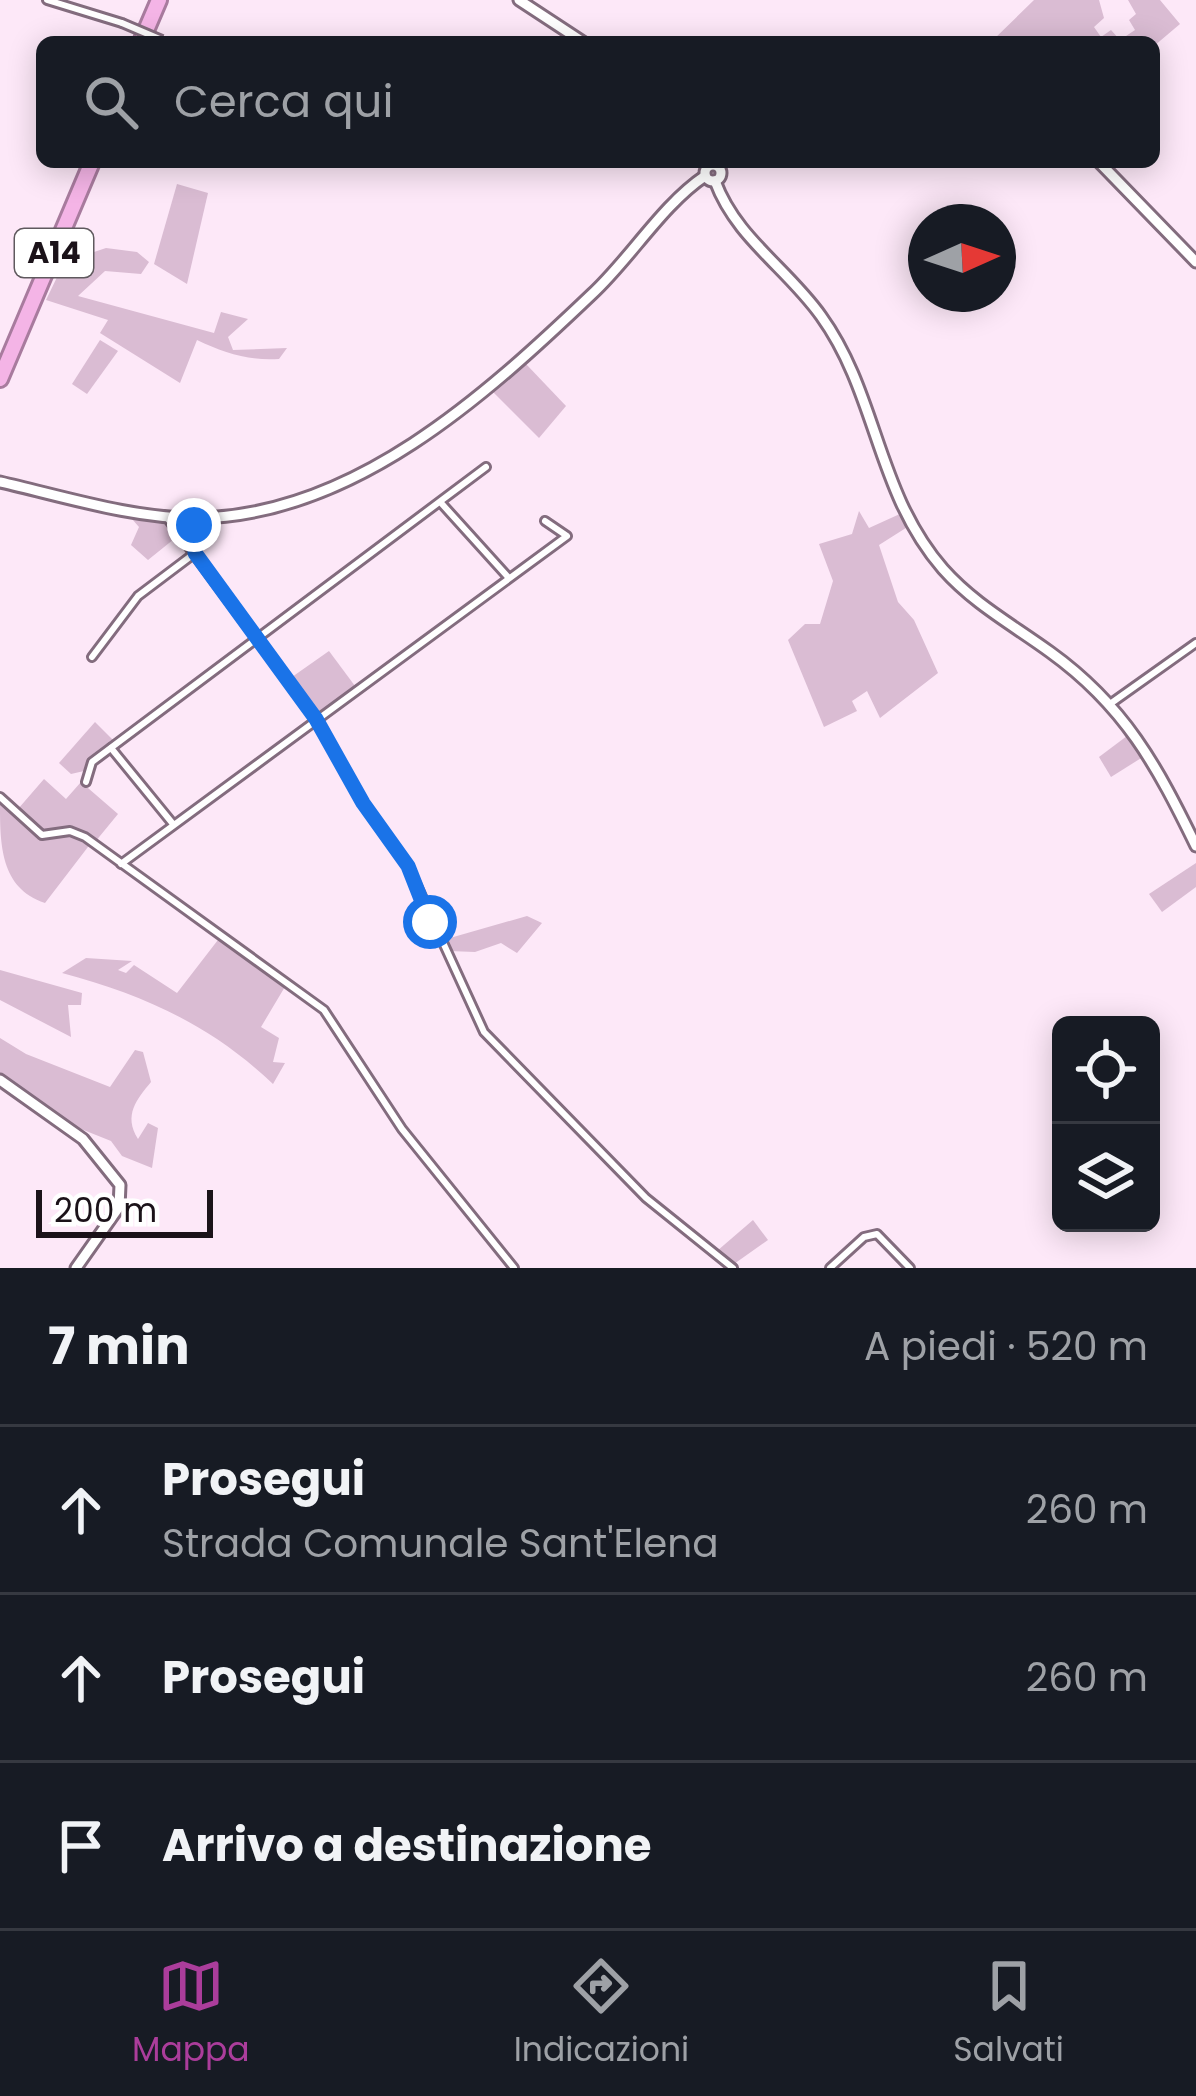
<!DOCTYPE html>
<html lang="it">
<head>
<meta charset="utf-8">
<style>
  body { margin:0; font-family:Poppins,sans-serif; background:#242831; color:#f1f3f6 }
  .controls { position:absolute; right:36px; bottom:36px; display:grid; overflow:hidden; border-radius:18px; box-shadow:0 6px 30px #0003 }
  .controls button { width:108px; height:108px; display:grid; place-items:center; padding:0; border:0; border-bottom:3px solid #363941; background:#171b24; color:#f1f3f6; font:60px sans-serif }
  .compass { position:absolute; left:908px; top:204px; width:108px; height:108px; border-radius:50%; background:#171b24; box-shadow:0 6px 30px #0003; rotate:87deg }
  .scale { position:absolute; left:36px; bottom:30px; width:177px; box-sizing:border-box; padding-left:12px; border:6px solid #1b1219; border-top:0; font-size:33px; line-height:42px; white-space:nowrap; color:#1b1219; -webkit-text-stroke:9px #fff; paint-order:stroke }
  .stop { position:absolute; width:36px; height:36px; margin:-27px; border:9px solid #1a73e8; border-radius:50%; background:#fff }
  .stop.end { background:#1a73e8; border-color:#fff; box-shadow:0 3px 12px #0008 }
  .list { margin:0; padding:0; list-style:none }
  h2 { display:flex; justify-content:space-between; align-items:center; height:156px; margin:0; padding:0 48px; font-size:51px }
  h2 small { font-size:39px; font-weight:400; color:#9ea1a6 }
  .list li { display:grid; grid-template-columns:78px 1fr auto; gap:36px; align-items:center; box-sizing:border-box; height:168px; padding:0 48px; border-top:3px solid #363941 }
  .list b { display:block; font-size:45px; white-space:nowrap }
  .list p { margin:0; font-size:39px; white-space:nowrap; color:#9ea1a6 }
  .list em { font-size:39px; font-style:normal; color:#9ea1a6 }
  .icon { flex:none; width:66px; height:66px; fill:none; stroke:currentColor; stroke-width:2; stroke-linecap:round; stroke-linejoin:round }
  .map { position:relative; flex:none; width:1196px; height:1268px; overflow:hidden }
  .search { position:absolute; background:#171b24; box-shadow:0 6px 30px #0003; left:36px; right:36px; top:36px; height:132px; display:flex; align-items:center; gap:30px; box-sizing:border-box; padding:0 42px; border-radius:18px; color:#9ea1a6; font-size:45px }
  .sheet { height:660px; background:#171b24 }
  nav { display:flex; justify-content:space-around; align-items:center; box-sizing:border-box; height:168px; border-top:3px solid #363941; background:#171b24; font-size:33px; color:#9ea1a6 }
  nav a { display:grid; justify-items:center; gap:6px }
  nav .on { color:#ab3d9b }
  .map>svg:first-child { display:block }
</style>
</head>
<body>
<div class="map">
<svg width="1196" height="1268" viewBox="0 0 1196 1268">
  <rect width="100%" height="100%" fill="#fde8f8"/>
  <g fill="#dabcd3">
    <path d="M1034,0H1099L1104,18L1094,27L1101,37L1111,30L1120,40L1135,30L1129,20L1136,14L1128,0H1160L1180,24L1154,46L991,42Z"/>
    <path d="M177,184L208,193L187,284L154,264Z"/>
    <path d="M106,248L137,252L149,262L141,274L105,271L78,296L214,333L221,312L248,319L228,337L233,350L287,348L279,359C249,361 224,353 197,340L180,383L100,333L108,320L46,300L60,271L80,277L94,252Z"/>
    <path d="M100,340L118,351L87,394L72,384Z"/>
    <path d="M526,364L566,406L539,438L492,391Z"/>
    <path d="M859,511L869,528L902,513L909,526L879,545L898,602L914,620L938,673L880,718L867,691L852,701L857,711L824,727L788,640L805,624H820L833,581L819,544L852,534Z"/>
    <path d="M136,514L168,523L179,535L148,560L131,545L139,527L132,519Z"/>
    <path d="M329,651L355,686L319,714L292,677Z"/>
    <path d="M95,722L115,742L84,771L71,774L59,763Z"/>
    <path d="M1131,733L1146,755L1111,777L1099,757Z"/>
    <path d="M44,779L66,799L81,782L118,814L95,842L75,830L47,836L18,809Z"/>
    <path d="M0,802L42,840L73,833L91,843L45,903C0,888 0,844 0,802Z"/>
    <path d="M1196,863V887L1162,912L1149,894Z"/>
    <path d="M527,916L542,923L517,953L501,943L475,952L449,951L443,940Z"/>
    <path d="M221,936L286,985L261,1027L279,1038L273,1062L285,1063L273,1084C211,1025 144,995 62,973L86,958L132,961L118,970L126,973L134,965L177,993Z"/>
    <path d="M0,970L82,993L81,1005H68L71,1037L0,1000Z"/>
    <path d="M0,1038L26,1054L110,1087L135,1050L143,1052L151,1082C137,1099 123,1115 138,1139L148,1123L158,1128L152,1168L122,1156L111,1141L71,1125L0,1078Z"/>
    <path d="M753,1220L768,1240L734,1264L717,1251Z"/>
  </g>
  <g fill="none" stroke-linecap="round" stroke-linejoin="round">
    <defs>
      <g id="street">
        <path d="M47,0L122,23"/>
        <path d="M442,504L508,577"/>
        <path d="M168,519L316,719L363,803L408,866L484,1032L646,1198L733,1268"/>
        <path d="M92,657L138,596L195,553L207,518"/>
        <path d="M1110,704L1196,643"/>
        <path d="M111,748L173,824"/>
        <path d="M86,782L92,762L486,467"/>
        <path d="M0,797L42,835L70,831L85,837L324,1010L402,1129L514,1268"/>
        <path d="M121,864L567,536L545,521"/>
        <path d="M830,1268L864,1237L877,1234L910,1268"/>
      </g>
      <g id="secondary">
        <path d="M519,0L583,42"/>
        <path d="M1099,162L1196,262"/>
        <circle cx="713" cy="173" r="8"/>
        <path d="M715,181C736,238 787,268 821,316C878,395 876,492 943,569C974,604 1013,625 1050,652C1125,706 1157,766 1196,846"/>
        <path d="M0,482C62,496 134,519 197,518C353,516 485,396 592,294C630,259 662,205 705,176"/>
        <path d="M0,1080L83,1139L120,1185L119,1207L76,1268"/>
      </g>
      <g id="highway">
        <path d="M141,42L159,0"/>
        <path d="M0,379L92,162"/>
      </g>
    </defs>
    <use href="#street" stroke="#836c7e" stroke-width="12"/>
    <use href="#secondary" stroke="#836c7e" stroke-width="15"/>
    <use href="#highway" stroke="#a87b9e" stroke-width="20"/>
    <use href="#street" stroke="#fff" stroke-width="6"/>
    <use href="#secondary" stroke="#fff" stroke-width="9"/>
    <use href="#highway" stroke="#f4b4e6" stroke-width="14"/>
    <defs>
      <path id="street-bridge" d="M122,23L162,40"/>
    </defs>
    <use href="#street-bridge" stroke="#836c7e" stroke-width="12" stroke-linecap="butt"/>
    <use href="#street-bridge" stroke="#fff" stroke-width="6"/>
  </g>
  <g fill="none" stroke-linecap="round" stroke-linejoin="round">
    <path stroke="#1a73e8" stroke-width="15" d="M194,525L195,553L316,719L363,803L408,866L430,922"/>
  </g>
  <g text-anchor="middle" stroke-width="12" stroke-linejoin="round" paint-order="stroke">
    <rect fill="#fff" stroke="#5f595e" stroke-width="3" x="15" y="229" width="78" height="48" rx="9"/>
    <g font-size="30" font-weight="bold" fill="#1b1219">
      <text x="54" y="263">A14</text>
    </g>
  </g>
</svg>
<div class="controls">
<button><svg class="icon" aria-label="locate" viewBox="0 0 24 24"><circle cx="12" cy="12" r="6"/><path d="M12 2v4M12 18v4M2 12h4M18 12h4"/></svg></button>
<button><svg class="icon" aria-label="layers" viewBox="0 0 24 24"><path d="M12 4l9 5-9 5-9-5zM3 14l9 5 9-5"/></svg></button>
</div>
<svg class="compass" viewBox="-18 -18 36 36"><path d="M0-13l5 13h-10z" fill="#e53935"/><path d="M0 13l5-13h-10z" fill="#9ea1a6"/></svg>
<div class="scale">200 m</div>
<div class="stop" style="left:430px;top:922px"></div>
<div class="stop end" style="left:194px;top:525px"></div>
<div class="search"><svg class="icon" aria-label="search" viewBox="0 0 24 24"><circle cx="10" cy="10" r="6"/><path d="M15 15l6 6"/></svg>Cerca qui</div>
</div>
<section class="sheet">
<h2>7 min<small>A piedi · 520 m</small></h2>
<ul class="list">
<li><svg class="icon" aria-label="ahead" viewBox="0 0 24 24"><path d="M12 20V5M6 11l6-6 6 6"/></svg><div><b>Prosegui</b><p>Strada Comunale Sant'Elena</p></div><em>260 m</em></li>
<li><svg class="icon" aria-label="ahead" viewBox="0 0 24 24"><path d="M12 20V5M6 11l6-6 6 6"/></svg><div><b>Prosegui</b></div><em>260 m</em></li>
<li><svg class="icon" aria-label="arrive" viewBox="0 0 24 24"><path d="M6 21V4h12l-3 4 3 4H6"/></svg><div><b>Arrivo a destinazione</b></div></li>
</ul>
</section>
<nav>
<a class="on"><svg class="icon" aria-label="map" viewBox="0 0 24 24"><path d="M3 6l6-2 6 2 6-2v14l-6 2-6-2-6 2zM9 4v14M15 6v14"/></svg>Mappa</a>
<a><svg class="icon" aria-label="directions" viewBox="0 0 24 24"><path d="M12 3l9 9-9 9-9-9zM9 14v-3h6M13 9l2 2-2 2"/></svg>Indicazioni</a>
<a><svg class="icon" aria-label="saved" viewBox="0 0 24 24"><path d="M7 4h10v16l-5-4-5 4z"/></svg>Salvati</a>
</nav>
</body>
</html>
